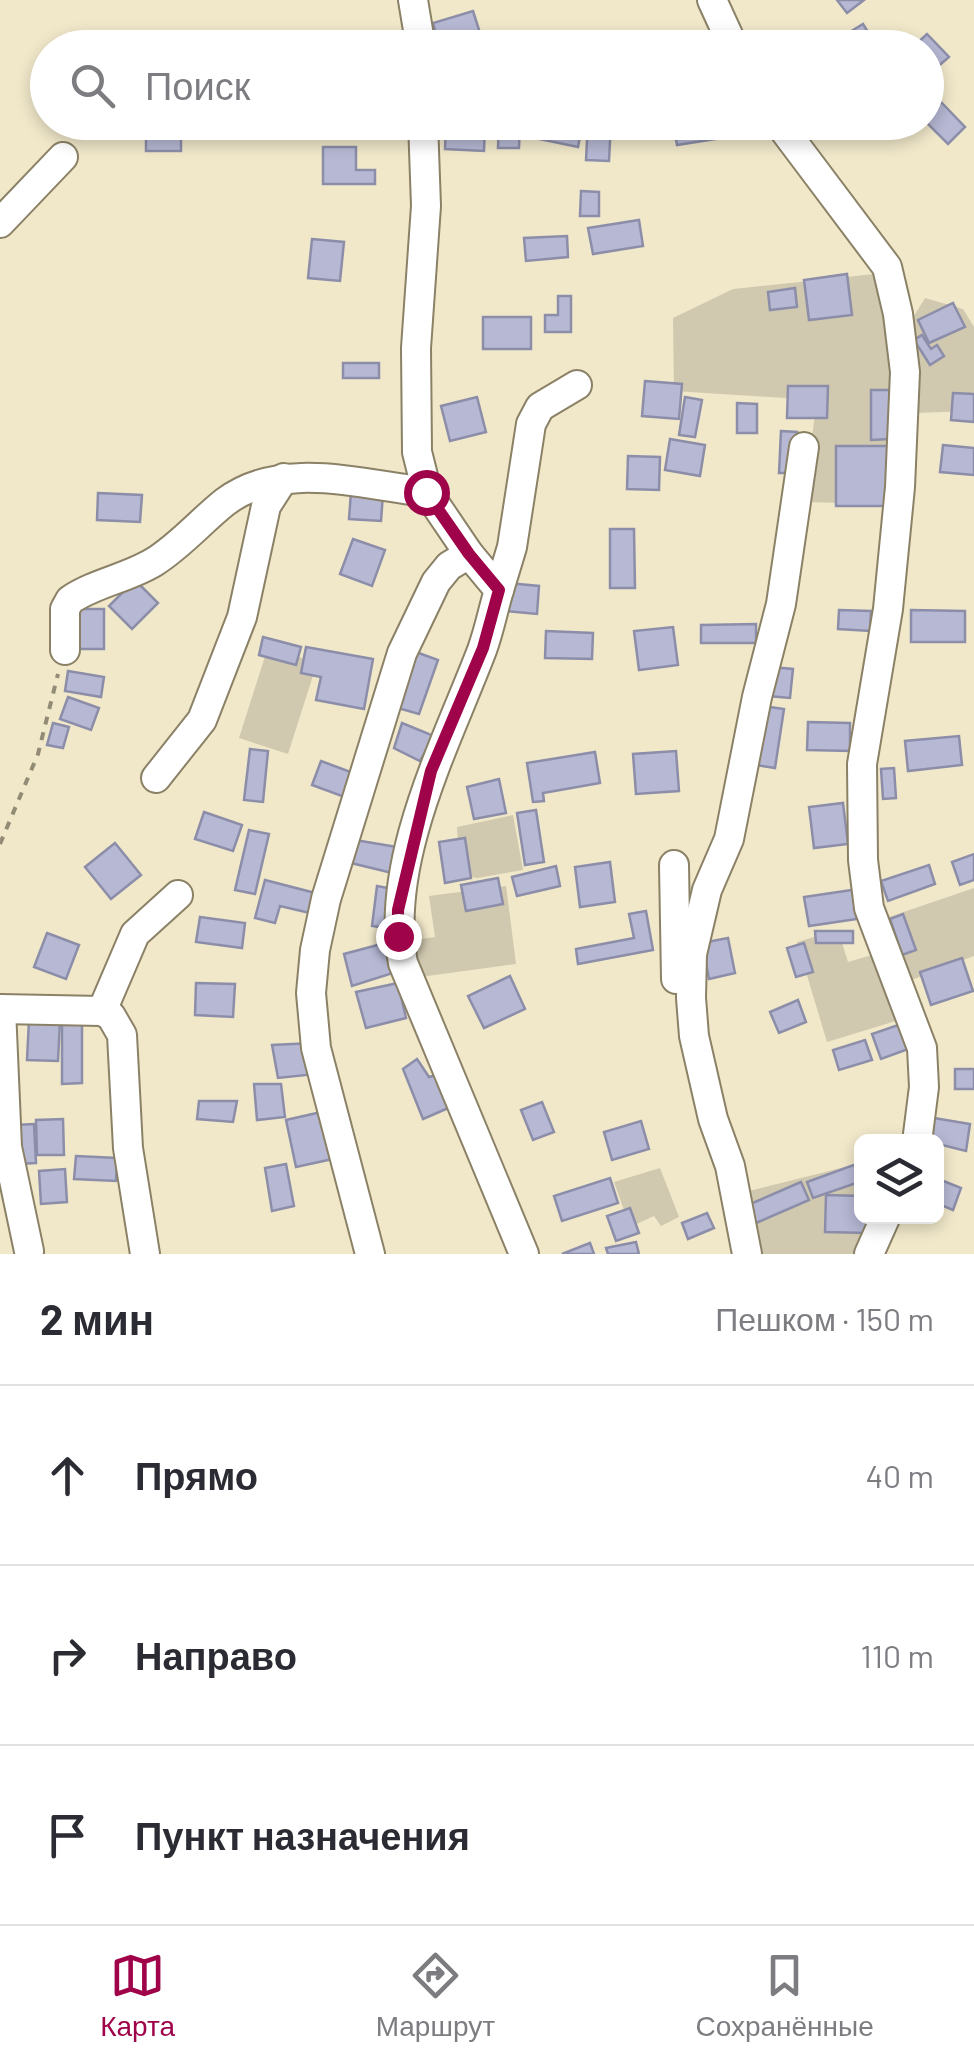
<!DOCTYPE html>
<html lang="ru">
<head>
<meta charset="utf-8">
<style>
  body { margin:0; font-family:Barlow,sans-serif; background:#f2f2f3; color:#2b2b33 }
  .controls { position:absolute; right:30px; bottom:30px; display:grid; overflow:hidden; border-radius:15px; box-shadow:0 5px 15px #0003 }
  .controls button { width:90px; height:90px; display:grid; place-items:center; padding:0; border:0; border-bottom:2px solid #e1e1e2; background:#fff; color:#2b2b33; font:50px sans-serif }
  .stop { position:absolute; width:30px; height:30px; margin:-22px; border:8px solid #9f0349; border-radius:50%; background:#fff }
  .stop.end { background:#9f0349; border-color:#fff; box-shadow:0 2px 10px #0008 }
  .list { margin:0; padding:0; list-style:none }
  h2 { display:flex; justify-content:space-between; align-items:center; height:130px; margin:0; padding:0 40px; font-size:42px }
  h2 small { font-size:32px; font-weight:400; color:#7c7c81 }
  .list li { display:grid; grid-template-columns:65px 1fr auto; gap:30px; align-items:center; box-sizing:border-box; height:180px; padding:0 40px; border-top:2px solid #e1e1e2 }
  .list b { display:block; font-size:38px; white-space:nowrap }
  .list em { font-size:32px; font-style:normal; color:#7c7c81 }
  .icon { flex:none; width:55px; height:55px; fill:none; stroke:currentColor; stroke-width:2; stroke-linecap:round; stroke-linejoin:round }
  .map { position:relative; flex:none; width:974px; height:1254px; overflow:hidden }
  .search { position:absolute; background:#fff; box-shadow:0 5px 15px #0003; left:30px; right:30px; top:30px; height:110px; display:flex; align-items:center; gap:25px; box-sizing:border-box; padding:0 35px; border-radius:55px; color:#7c7c81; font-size:38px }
  .sheet { height:670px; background:#fff }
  nav { display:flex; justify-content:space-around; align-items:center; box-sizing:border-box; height:140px; border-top:2px solid #e1e1e2; background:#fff; font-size:28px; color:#7c7c81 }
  nav a { display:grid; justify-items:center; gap:5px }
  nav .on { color:#9f0349 }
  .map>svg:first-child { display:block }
</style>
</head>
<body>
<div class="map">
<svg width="974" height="1254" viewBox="0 0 974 1254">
  <rect width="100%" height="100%" fill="#f1e8ca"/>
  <g fill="#d0c8af">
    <path d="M884,273L893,318L887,504L803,502L817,400L674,391L673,318L733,289Z"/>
    <path d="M925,298L963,309L974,327V411L914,413L911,321Z"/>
    <path d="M268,647L317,663L288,754L239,738Z"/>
    <path d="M513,815L523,870L477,878L460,874L457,827Z"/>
    <path d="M506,886L516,964L420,977L416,940L435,937L429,896Z"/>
    <path d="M974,888V956L909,981L886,918Z"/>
    <path d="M838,930L848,962L879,953L899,1020L827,1042L797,942Z"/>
    <path d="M861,1163L862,1216L873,1217L854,1254H756L749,1191Z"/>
    <path d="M660,1168L679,1217L661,1226L654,1216L630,1227L614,1182Z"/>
  </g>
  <g fill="#b6b8d4" stroke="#8c8ea9" stroke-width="2.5">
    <path d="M837,0H864L847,13Z"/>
    <path d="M473,11L480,33L439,45L433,23Z"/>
    <path d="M863,24L878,48H860L853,38L850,32Z"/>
    <path d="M927,34L949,57L926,77V48H912Z"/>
    <path d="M941,102L965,127L948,144L926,122V116Z"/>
    <path d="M446,122H485L484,151L445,149Z"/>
    <path d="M499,122H520L519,148H498Z"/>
    <path d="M533,122H583L578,147L530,137Z"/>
    <path d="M588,122L611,123L609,161L586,160Z"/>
    <path d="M673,122H719L722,138L677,145Z"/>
    <rect x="146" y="136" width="35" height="15"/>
    <path d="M323,147H356V170H375V184H323Z"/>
    <path d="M581,191L599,192V216H580Z"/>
    <path d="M639,220L643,246L593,254L588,228Z"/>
    <path d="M567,236L568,257L526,261L524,238Z"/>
    <path d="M312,239L344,242L340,281L308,278Z"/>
    <path d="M847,274L852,315L809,320L804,280Z"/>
    <path d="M795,288L797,307L770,310L768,292Z"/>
    <path d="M558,296H571V332H545V315H558Z"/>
    <path d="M953,303L965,327L929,343L918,320Z"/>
    <rect x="483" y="317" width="48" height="32"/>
    <path d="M922,335L931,349L937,345L944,356L930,365L914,340Z"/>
    <rect x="343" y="363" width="36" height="15"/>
    <path d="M645,381L682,384L679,419L642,416Z"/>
    <path d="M788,386H828L827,418H787Z"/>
    <path d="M871,390H890V439L871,440Z"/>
    <path d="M953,393L974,394V422L951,420Z"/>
    <path d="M477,397L486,432L450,441L441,406Z"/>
    <path d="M685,397L702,400L695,437L679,435Z"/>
    <path d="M737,403L757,404V433H737Z"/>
    <path d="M781,431L797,432L795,473H779Z"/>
    <path d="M670,439L705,445L700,476L665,470Z"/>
    <path d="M943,445L974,448V475L940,472Z"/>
    <path d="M836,446H888L887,506H836Z"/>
    <path d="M628,456L660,457L659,490L627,489Z"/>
    <path d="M351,492L383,494L381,521L349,519Z"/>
    <path d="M98,493L142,495L140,522L97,520Z"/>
    <path d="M610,529H634L635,588H610Z"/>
    <path d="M353,539L385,550L372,586L340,574Z"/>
    <path d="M135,580L158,603L132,629L109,606Z"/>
    <path d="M508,583L539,586L537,614L505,611Z"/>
    <path d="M73,609H104V649H74Z"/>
    <path d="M839,610L871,611L870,631L838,629Z"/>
    <path d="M911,610L965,611V642H911Z"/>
    <path d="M756,624V643H701V625Z"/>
    <path d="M673,627L678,665L639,670L634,631Z"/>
    <path d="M546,631L593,633L592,659L545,658Z"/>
    <path d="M263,637L301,647L296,665L259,655Z"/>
    <path d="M306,647L373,659L364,709L316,700L321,677L301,673Z"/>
    <path d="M416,652L438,660L419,714L394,707Z"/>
    <path d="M771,667L793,669L790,698L768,696Z"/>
    <path d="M68,671L104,677L101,697L65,691Z"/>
    <path d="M68,697L99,708L91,730L60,719Z"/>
    <path d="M763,706L784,709L775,768L755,765Z"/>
    <path d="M808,722L850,723V751L807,750Z"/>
    <path d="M53,723L69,727L63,748L47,745Z"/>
    <path d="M402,723L434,736L420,761L394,748Z"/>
    <path d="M959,736L962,765L908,771L905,741Z"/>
    <path d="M250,749L268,751L263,802L244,800Z"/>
    <path d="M676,751L679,791L636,794L633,754Z"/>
    <path d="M595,752L600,783L543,793L544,801L533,802L527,763Z"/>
    <path d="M321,761L356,774L347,798L312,785Z"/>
    <path d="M894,768L896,798L883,799L881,769Z"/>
    <path d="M499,779L506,813L474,819L467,787Z"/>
    <path d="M843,803L848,844L814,848L809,807Z"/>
    <path d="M536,810L544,862L525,865L517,813Z"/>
    <path d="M204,812L242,825L233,851L195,839Z"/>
    <path d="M249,830L269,834L255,894L235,890Z"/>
    <path d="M465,838L471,878L445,883L439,842Z"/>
    <path d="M355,840L397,847L392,873L351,863Z"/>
    <path d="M115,843L141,875L111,899L85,867Z"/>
    <path d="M974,854V880L960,885L952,862Z"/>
    <path d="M610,862L615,902L580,907L575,867Z"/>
    <path d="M929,865L935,884L888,901L881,881Z"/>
    <path d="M556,866L560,886L517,896L512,877Z"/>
    <path d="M498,878L503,904L466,911L461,885Z"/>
    <path d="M265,880L319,894L314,914L280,906L275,923L255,918Z"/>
    <path d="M377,886L393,889L386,928L372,926Z"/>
    <path d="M852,890L857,919L809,926L804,897Z"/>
    <path d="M646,911L653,950L578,964L576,949L634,938L629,914Z"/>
    <path d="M903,914L916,950L902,955L890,919Z"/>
    <path d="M200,917L245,923L242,948L196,942Z"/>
    <path d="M815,931H853V943H816Z"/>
    <path d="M47,933L79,945L66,979L34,967Z"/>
    <path d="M728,938L735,973L709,979L702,943Z"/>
    <path d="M385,943L393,973L352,986L344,954Z"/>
    <path d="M804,943L813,972L796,977L787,948Z"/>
    <path d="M962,958L973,991L931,1005L920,972Z"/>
    <path d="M510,976L525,1009L484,1028L468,996Z"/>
    <path d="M196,983L235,984L233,1017L195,1015Z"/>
    <path d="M398,983L406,1018L366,1028L356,992Z"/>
    <path d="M798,1000L806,1022L779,1033L770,1012Z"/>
    <path d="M29,1019L60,1020L58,1061L27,1060Z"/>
    <path d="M82,1020V1083L62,1084V1021Z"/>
    <path d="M901,1024L911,1048L881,1059L872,1034Z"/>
    <path d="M865,1040L872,1060L839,1070L833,1050Z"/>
    <path d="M313,1043L316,1074L278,1078L272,1045Z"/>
    <path d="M417,1059L429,1077L440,1074L453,1106L423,1119L403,1069Z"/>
    <rect x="955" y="1069" width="19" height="20"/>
    <path d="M254,1084H281L285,1117L257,1120Z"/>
    <path d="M199,1101H237L233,1122L197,1119Z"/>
    <path d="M542,1102L554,1132L533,1140L521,1110Z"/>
    <path d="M330,1110L342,1157L296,1167L286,1120Z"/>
    <path d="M934,1118L970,1124L966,1151L930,1142Z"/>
    <path d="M63,1119L64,1155H37L36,1120Z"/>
    <path d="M641,1121L649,1149L612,1160L604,1132Z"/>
    <path d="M34,1124L36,1163L17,1164L15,1125Z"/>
    <path d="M76,1156L117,1158L116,1181L74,1179Z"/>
    <path d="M862,1162V1181L813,1198L807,1182Z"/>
    <path d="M286,1164L294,1206L272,1211L265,1168Z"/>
    <path d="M65,1169L67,1202L41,1204L39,1171Z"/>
    <path d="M610,1178L618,1203L562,1221L554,1196Z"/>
    <path d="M936,1178L961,1188L953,1210L936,1203Z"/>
    <path d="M801,1182L809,1200L756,1223L748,1205Z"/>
    <path d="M826,1195L862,1196V1216H869L868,1233L825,1232Z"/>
    <path d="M630,1208L639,1233L616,1241L607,1216Z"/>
    <path d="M707,1213L714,1228L688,1239L682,1223Z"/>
    <path d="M636,1242L639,1254H608L606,1248Z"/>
    <path d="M590,1243L594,1254H562Z"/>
  </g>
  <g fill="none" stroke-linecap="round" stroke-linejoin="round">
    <defs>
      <g id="minor">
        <path d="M413,0L421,48"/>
        <path d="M712,0L734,48"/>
        <path d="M423,122L426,206L416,348L417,452L427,492L469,554L499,590C493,610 489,631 482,650C447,742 384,861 403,963L524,1254"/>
        <path d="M778,122L887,267L898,314L905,372L900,487L888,609L862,764L863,860L869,908L922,1048L924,1087L917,1142"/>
        <path d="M0,223L63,157"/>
        <path d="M499,590L512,547L531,424L540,407L577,385"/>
        <path d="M65,650V609L70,600C95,583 128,578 154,562C180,546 201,521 225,502C282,459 362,485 427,492"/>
        <path d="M156,778L202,720L242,617L266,506L284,478"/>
        <path d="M674,865L676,979"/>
        <path d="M0,1009L102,1011L111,1016L122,1035L128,1148L145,1254"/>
        <path d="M1,1009L7,1147L29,1251"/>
        <path d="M102,1011L135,934L178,895"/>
        <path d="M370,1254L316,1048L311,993L315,950L326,899L402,653L436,582L449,566L469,554"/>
        <path d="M747,1254L730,1166L713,1119L694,1036L691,998L692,954L707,890L729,839L757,697L781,604L804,447"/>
        <path d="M869,1254L886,1216"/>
      </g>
    </defs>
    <use href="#minor" stroke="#8a8166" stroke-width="32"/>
    <path stroke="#928c76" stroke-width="4" stroke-dasharray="8 8" stroke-linecap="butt" d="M0,844L38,754L58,674"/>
    <use href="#minor" stroke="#fff" stroke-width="28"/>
  </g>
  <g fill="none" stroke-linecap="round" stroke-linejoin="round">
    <path stroke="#9f0349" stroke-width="12" d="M398,936V910L431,771L483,648L499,590L469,554L426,492"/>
  </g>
</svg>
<div class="controls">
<button><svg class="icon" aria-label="layers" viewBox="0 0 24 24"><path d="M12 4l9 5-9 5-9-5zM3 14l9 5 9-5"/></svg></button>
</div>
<div class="stop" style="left:426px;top:492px"></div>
<div class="stop end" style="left:398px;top:936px"></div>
<div class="search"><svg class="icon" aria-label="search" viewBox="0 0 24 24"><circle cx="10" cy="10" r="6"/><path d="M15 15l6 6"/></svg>Поиск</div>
</div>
<section class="sheet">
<h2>2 мин<small>Пешком · 150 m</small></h2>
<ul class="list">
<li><svg class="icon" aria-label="ahead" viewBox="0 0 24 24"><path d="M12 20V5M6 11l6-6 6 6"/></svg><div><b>Прямо</b></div><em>40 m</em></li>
<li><svg class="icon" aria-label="right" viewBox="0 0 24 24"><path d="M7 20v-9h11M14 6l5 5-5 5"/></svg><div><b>Направо</b></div><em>110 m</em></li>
<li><svg class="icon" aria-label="arrive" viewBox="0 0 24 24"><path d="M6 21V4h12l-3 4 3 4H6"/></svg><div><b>Пункт назначения</b></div></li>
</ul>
</section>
<nav>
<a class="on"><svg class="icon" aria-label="map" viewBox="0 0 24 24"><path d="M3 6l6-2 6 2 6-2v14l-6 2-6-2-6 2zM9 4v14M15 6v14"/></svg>Карта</a>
<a><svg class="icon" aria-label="directions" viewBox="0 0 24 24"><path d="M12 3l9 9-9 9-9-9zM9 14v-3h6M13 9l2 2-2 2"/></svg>Маршрут</a>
<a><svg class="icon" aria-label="saved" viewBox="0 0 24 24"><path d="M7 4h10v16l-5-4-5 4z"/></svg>Сохранённые</a>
</nav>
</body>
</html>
